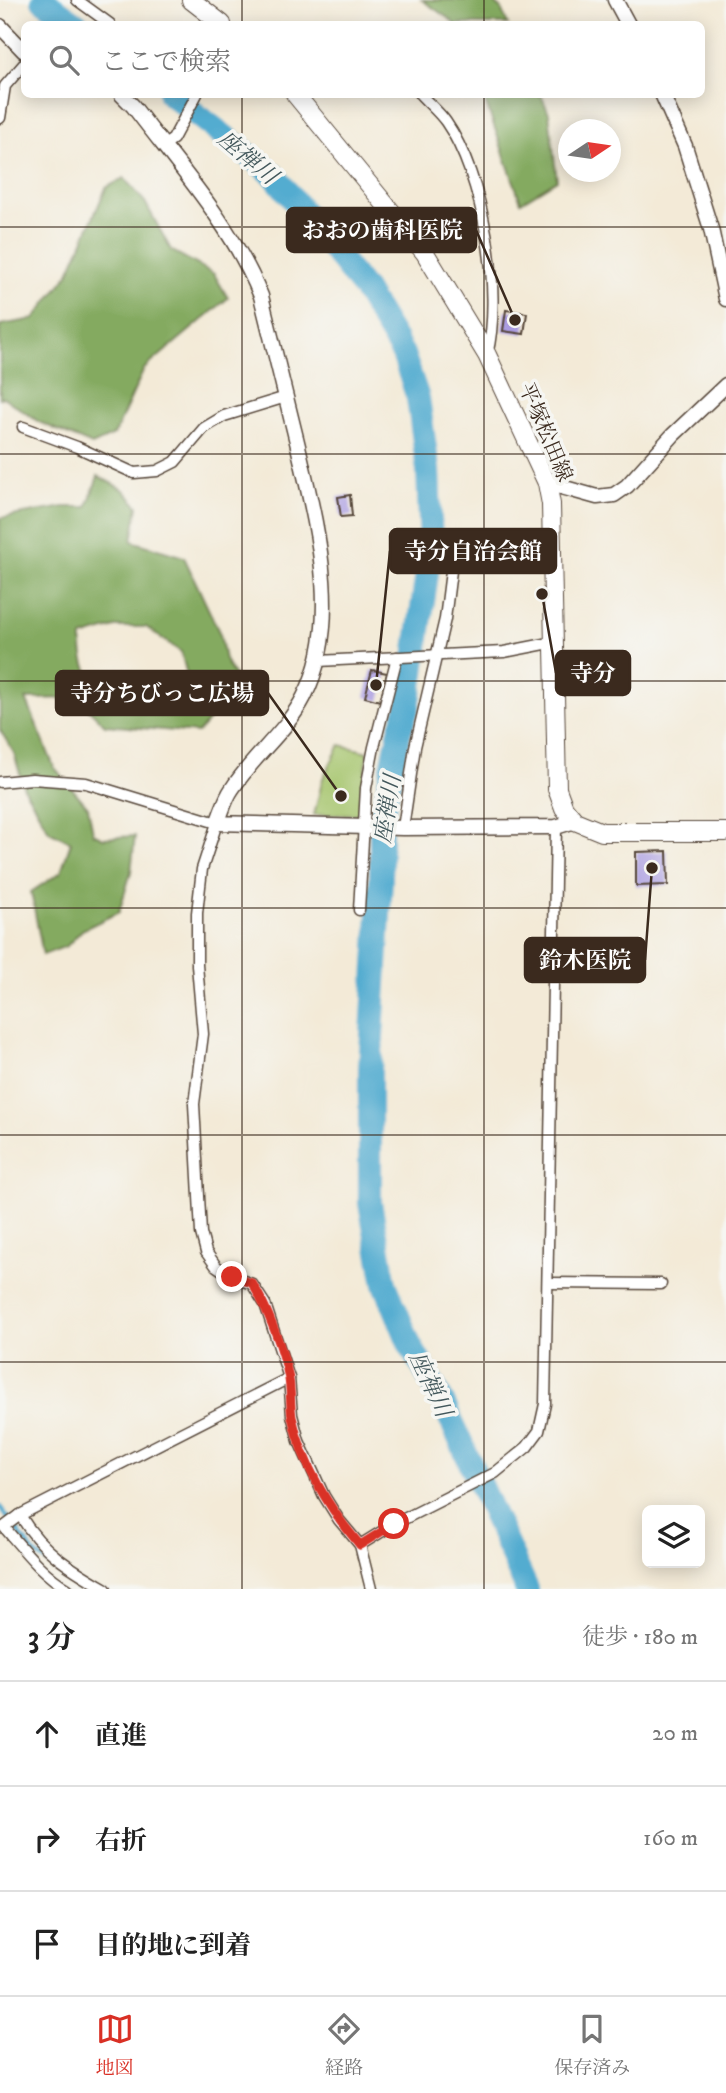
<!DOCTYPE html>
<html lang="ja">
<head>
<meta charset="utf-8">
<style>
  body { margin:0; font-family:"IM FELL DW Pica","Noto Serif JP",serif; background:#f2f2f2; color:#222 }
  .controls { position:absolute; right:21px; bottom:21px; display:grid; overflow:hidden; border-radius:10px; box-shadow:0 4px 18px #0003 }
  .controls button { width:63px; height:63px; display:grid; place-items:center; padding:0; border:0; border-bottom:2px solid #e0e0e0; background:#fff; color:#222; font:35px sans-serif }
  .compass { position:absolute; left:558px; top:119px; width:63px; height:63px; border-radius:50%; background:#fff; box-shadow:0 4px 18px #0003; rotate:77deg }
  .stop { position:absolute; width:21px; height:21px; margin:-16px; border:5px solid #d93025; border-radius:50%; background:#fff }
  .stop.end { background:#d93025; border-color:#fff; box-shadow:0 2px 7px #0008 }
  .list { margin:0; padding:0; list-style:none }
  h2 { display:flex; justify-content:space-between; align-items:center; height:91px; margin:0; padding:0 28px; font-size:30px }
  h2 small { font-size:23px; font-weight:400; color:#767676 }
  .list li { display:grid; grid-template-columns:46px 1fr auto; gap:21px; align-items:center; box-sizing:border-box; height:105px; padding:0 28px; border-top:2px solid #e0e0e0 }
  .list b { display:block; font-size:26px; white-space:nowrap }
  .list em { font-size:23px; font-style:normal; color:#767676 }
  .icon { flex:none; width:38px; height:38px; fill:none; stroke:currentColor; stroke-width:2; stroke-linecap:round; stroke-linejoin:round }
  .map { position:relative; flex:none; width:726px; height:1589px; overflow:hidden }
  .search { position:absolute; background:#fff; box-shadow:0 4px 18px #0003; left:21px; right:21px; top:21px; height:77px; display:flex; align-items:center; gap:18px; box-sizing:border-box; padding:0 24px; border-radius:10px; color:#767676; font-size:26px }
  .sheet { height:406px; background:#fff }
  nav { display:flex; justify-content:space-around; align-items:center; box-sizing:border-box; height:98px; border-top:2px solid #e0e0e0; background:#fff; font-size:19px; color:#767676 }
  nav a { display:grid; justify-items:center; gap:4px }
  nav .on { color:#d93025 }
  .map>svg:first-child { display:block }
</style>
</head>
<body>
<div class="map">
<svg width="726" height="1589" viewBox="0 0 726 1589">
  <rect width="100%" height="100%" fill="#f6f6f2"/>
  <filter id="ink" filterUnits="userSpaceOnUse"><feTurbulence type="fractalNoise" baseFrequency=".0143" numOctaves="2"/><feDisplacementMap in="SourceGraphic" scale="14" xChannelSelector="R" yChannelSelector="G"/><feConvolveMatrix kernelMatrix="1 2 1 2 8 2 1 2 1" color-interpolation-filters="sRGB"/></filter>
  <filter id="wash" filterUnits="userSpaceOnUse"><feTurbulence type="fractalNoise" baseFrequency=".00686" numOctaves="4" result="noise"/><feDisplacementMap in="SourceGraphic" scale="28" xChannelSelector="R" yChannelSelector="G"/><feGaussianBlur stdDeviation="1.57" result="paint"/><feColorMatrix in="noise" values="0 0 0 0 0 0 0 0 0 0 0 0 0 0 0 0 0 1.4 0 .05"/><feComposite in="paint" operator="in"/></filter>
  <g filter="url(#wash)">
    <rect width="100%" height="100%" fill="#f3ead7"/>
    <path fill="#a6c56d" stroke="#707846" stroke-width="2" d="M340,745L368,752L360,814L314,815L323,778Z"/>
    <g fill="#84aa60" stroke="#606a3f" stroke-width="2" fill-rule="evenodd">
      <path d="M422,0H492L501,9L508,24H454L452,21Z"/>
      <path d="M483,95H541L549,113L557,180L521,202Z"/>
      <path d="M124,178L145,202L171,250L214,274L228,298L144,369L114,435L92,445L39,422L3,397L0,398V325L34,319L69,273L106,188Z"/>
      <path d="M98,476L124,490L138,506L132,541L184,557L220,634L225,660L239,684L198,733L105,725L77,698L26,699L54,767L88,807L93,833L103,838L135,836L131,872L119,912L82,930L67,946L43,955L31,892L61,872L71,842L49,831L24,788L14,753L0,730V518L64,507H87ZM115,627H146L181,652L188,679L175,704C127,699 79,699 82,637Z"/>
    </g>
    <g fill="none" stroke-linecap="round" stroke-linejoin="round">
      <path stroke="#53acd0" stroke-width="4.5" d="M0,1507L34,1553L85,1589"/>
      <g stroke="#53acd0" stroke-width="24">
        <path d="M43,0L77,24"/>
        <path d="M170,94L273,174L364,289L403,354L418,398L428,470L431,545L408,707L400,730L381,822V879L370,1070V1203L385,1284L410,1345L442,1400L527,1589"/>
      </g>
    </g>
    <g id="blocks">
      <g fill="#aa9ce1">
        <path d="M506,310L527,313L524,334L503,331Z"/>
        <path d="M350,495L352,516L341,517L338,497Z"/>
        <path d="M372,670L387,673L380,701L365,697Z"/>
        <path d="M667,851L668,885L636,886V852Z"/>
      </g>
    </g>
  </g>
  <g filter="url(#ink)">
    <use href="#blocks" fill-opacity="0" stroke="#57473a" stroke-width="2"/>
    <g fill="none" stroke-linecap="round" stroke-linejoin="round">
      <defs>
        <g id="minor">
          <path d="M77,0L110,24"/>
          <path d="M420,94C428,103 439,112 446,122C483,175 503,292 487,355"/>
          <path d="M0,118L5,86L24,64"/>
          <path d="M163,146L173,139L197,94"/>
          <path d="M23,427L77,447L134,473L157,471L175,462L204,428L224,416L286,397"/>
          <path d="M318,661L504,652L555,642"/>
          <path d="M0,782L32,779L86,783L217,823L202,869L197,913V965L203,1034L194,1104L201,1233L206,1252L216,1266L232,1277L252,1284L265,1304L289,1378L292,1415L299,1441L324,1496L339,1520L360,1545L371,1589"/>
          <path d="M403,828L415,747L445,619L451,571"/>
          <path d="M359,910L366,788L374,747L397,657"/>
          <path d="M548,1283L661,1284"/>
          <path d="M20,1515C42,1552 70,1568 106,1589"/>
          <path d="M360,1545L394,1524L495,1473L527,1447L539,1431L545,1404L556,827"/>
          <path d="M68,1589C41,1573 24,1550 4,1527L20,1515L289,1378"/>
        </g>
        <g id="tertiary">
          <path d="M615,0L628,24"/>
          <path d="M0,26L24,51"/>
          <path d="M121,94L133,106C179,167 232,225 261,296C273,346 286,396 298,446C316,524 343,621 304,697C286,732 253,756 232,789C225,799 222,812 217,823L403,828L556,827L575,821"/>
          <path d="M662,94L685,146L711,229L726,299"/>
          <path d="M547,483L597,497L614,495L627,486L673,435L726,385"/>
        </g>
        <g id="primary">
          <path d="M191,0L222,24"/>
          <path d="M295,94L425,253L487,355L547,483L551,504L557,789L564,808L575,821L602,832H726"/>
        </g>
      </defs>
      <use href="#minor" stroke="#57473a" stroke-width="13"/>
      <use href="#tertiary" stroke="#57473a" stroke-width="17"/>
      <use href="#primary" stroke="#57473a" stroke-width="20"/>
      <use href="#minor" stroke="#fff" stroke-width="10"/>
      <use href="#tertiary" stroke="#fff" stroke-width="14"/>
      <use href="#primary" stroke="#fff" stroke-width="18"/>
    </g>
  </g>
  <g fill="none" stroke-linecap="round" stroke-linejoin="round" filter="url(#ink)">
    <path stroke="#d93025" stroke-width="9" d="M232,1277L252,1283C267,1307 284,1351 289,1379C291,1391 290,1404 292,1417C302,1464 329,1509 360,1545L394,1524"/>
  </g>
  <path fill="none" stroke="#3b2a1e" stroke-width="2" stroke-opacity="0.55" d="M242,0V24M484,0V24M242,94V1589M484,94V1589M0,227H726M0,454H726M0,681H726M0,908H726M0,1135H726M0,1362H726"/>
  <g text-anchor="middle" stroke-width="7" stroke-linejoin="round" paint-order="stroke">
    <g font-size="21" fill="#3b2a1e" stroke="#f6f6f2">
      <text transform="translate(546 432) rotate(67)" y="7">平塚松田線</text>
    </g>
    <g font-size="23" font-style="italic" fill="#43585c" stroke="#f6f6f2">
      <text transform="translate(248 157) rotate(40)" y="8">座禅川</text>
      <text transform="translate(387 809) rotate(-81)" y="8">座禅川</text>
      <text transform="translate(431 1384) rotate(65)" y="8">座禅川</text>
    </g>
  </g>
  <path fill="none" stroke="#3b2a1e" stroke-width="2.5" d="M515 320L476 230M376 685L390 551M542 594L556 673M341 796L268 693M652 868L645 960"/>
  <g fill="#3b2a1e" stroke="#f6f6f2" stroke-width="2.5">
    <circle cx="515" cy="320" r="7"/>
    <circle cx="376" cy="685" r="7"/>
    <circle cx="542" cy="594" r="7"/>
    <circle cx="341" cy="796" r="7"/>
    <circle cx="652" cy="868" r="7"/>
  </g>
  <g fill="#3b2a1e" stroke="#3b2a1e" stroke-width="2.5">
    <rect x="287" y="208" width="189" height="44" rx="7"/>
    <rect x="390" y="529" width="166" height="44" rx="7"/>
    <rect x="556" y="651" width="74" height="44" rx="7"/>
    <rect x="56" y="671" width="212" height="44" rx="7"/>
    <rect x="525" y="938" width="120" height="44" rx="7"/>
  </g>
  <g font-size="23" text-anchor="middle" font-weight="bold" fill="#fff">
    <text x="382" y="238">おおの歯科医院</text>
    <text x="473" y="559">寺分自治会館</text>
    <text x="593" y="681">寺分</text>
    <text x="162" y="701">寺分ちびっこ広場</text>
    <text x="585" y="968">鈴木医院</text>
  </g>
</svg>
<div class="controls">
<button><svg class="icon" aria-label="layers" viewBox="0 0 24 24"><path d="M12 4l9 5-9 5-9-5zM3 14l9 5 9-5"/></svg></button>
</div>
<svg class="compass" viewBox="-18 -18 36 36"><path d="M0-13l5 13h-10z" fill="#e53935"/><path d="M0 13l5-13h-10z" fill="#767676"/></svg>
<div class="stop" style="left:394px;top:1524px"></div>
<div class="stop end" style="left:232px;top:1277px"></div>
<div class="search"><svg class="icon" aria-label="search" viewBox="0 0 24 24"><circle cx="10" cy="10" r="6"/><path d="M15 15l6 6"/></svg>ここで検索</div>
</div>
<section class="sheet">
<h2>3 分<small>徒歩 · 180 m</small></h2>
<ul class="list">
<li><svg class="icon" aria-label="ahead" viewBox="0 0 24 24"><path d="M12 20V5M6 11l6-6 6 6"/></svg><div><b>直進</b></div><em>20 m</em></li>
<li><svg class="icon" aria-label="right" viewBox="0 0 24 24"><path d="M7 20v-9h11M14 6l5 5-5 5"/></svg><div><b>右折</b></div><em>160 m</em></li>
<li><svg class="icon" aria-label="arrive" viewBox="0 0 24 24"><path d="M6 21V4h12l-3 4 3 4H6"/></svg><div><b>目的地に到着</b></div></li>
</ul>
</section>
<nav>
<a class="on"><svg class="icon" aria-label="map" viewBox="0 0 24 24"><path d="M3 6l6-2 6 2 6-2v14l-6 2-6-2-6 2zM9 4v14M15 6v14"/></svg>地図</a>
<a><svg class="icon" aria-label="directions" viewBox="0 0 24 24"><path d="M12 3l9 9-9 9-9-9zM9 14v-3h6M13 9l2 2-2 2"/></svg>経路</a>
<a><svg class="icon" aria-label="saved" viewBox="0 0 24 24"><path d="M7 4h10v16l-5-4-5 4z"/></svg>保存済み</a>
</nav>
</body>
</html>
